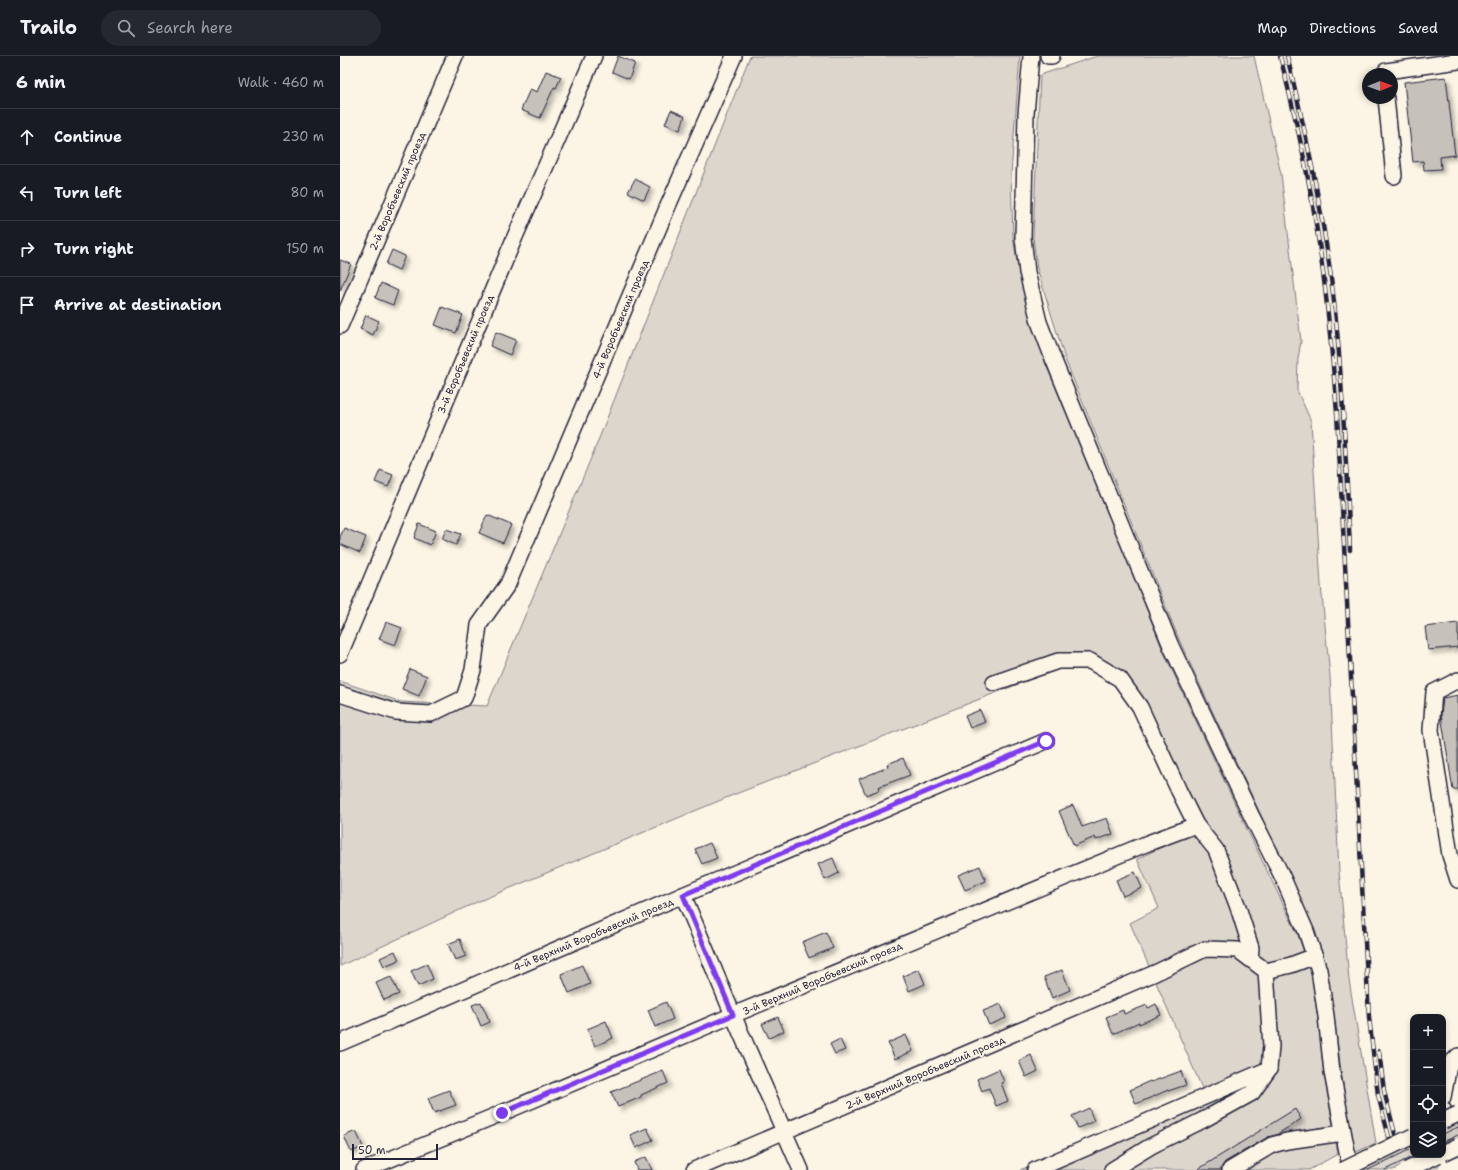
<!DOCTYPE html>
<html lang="en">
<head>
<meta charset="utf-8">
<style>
  body { margin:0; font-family:"Shantell Sans",sans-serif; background:#242831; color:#f1f3f6 }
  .controls { position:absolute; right:12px; bottom:12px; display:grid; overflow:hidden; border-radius:8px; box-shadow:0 2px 6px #0003 }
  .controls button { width:36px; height:36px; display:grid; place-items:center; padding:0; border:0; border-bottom:1px solid #363941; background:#171b24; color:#f1f3f6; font:20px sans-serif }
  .compass { position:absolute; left:1022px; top:12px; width:36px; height:36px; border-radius:50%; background:#171b24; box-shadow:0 2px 6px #0003; rotate:89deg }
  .scale { position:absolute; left:12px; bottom:10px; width:86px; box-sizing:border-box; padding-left:4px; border:2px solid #22223b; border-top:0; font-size:11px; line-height:14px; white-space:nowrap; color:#22223b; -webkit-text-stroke:3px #fcf5e5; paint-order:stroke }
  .stop { position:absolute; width:12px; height:12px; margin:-9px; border:3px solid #7c3aed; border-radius:50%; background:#fff }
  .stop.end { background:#7c3aed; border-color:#fff; box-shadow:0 1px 4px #0008 }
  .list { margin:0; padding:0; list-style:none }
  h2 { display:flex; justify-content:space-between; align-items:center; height:52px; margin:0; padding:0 16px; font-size:17px }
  h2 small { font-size:13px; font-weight:400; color:#9ea1a6 }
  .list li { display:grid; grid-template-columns:26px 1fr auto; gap:12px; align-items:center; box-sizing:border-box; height:56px; padding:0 16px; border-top:1px solid #363941 }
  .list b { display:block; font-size:15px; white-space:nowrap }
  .list em { font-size:13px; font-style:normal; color:#9ea1a6 }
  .icon { flex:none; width:22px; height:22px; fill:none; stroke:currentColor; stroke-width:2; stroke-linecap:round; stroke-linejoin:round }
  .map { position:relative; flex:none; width:1118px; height:1114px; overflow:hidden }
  header { display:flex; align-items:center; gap:24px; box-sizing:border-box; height:56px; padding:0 20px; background:#171b24; border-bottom:1px solid #363941 }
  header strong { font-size:19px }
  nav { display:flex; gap:22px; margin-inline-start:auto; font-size:14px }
  .search { width:280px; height:36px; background:#242831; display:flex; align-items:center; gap:10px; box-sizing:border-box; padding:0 14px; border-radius:22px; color:#9ea1a6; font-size:15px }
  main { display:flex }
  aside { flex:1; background:#171b24 }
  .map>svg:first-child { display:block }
</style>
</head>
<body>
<header>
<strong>Trailo</strong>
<div class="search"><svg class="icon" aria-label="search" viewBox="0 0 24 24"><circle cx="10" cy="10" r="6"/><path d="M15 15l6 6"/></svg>Search here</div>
<nav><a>Map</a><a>Directions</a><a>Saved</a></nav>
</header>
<main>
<aside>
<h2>6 min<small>Walk · 460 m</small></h2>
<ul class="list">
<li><svg class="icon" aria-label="ahead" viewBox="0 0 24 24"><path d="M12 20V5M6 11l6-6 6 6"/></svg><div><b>Continue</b></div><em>230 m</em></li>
<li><svg class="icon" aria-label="left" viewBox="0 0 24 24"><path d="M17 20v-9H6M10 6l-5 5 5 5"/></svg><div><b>Turn left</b></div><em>80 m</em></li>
<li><svg class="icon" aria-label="right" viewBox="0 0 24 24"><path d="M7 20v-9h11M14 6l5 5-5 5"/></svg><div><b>Turn right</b></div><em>150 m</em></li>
<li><svg class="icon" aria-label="arrive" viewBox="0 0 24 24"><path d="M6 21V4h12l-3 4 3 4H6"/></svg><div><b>Arrive at destination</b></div></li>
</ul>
</aside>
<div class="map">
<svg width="1118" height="1114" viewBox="0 0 1118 1114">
  <defs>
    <filter id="shadow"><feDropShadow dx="3.5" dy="3.5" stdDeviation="2" flood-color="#0004"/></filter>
  </defs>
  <rect width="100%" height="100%" fill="#fcf5e5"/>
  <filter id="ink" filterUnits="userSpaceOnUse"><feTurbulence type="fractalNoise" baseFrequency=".025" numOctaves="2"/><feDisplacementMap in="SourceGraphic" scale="8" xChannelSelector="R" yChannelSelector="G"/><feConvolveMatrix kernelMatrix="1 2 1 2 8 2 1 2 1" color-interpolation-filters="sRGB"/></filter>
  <g filter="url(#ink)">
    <g fill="#dcd6cc" stroke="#7f7c84">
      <path d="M410,0H680L671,118L673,181L679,218L693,267L706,309L743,390L824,597L905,769L958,879L971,916L978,963L984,1018L998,1098L969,1114H680L860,1039L862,1032L790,867L819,852L797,803L855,775L794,648L776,626L748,611L717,613L393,739L137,846L0,910V625L61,646L147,650L254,395Z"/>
      <path d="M757,0H914L941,118L961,285L958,303L957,334L971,365L981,529L990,620L999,816L1009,924L1036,1087L1014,1097L1001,1015L994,960L985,913L975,875L841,588L725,303L697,212L693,181L700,19Z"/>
      <path d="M1118,1066V1082L1103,1090V1073Z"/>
      <path d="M1073,1088V1099H1084L1053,1114H1020Z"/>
    </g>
    <g fill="#c6c1bb" stroke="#22223b" filter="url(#shadow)">
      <path d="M278,0L295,7L289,23L272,16Z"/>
      <path d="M206,15L221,21L216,32L214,31L200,62L181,54L190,33L197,36Z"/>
      <path d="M1106,21L1115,99L1100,101L1101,113L1084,114L1083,105L1073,106L1064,26Z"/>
      <path d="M331,54L345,60L340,74L325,68Z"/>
      <path d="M295,123L310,131L304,144L288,136Z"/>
      <path d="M52,194L65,200L59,214L46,208Z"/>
      <path d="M0,204L11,208L0,235Z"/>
      <path d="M41,227L58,235L53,249L35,242Z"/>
      <path d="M102,251L123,259L116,277L95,269Z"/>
      <path d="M26,259L39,265L33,279L20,273Z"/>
      <path d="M156,276L176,284L170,299L150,290Z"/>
      <path d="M40,414L53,419L48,431L35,426Z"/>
      <path d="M147,459L171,469L163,487L139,477Z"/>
      <path d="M79,468L96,475L90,489L74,482Z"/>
      <path d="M4,472L26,481L20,497L0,488V481Z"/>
      <path d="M106,473L121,478L116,489L102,483Z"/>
      <path d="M46,566L62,572L55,589L39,583Z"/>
      <path d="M1118,567V591L1088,594L1085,571Z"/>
      <path d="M70,613L87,620L79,640L62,633Z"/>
      <path d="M1118,639V733L1113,734L1101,659L1103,642Z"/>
      <path d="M640,654L645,666L630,672L625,660Z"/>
      <path d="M563,702L570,719L538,731L539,734L526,739L519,723L548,711L547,708Z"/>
      <path d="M733,749L742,771L767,762L773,778L756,784L755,781L734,790L719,755Z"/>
      <path d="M370,787L377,802L362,808L355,793Z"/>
      <path d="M493,802L499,817L485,824L478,808Z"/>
      <path d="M640,810L646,825L625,834L618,819Z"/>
      <path d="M795,816L802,832L783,840L776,824Z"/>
      <path d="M486,876L493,892L469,902L462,886Z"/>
      <path d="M120,883L126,900L115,904L108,888Z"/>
      <path d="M55,895L59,904L44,910L40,902Z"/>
      <path d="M87,908L93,923L78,930L71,915Z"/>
      <path d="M242,909L250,928L229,937L221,918Z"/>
      <path d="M579,913L585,928L569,935L563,920Z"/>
      <path d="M722,914L730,934L712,942L704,921Z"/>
      <path d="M51,921L59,938L44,944L36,927Z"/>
      <path d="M141,946L150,966L141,970L132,949Z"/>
      <path d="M326,946L333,963L315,971L308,954Z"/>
      <path d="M661,948L666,962L649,969L643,955Z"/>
      <path d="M816,948L821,959L799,968V966L773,978L766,961L783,954L784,958L807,949L808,952Z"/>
      <path d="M438,961L444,975L429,982L422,968Z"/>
      <path d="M266,965L273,982L255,990L247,973Z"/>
      <path d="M566,979L573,995L555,1003L548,987Z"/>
      <path d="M500,983L505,994L495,998L490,988Z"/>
      <path d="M691,999L698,1015L686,1021L679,1005Z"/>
      <path d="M659,1013L664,1026L661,1027L668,1045L656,1050L649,1032L642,1035L637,1023Z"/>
      <path d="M323,1015L328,1027L301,1039V1041L278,1051L271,1036Z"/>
      <path d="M841,1015L846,1029L828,1035V1034L796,1048L790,1034L810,1025L811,1026Z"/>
      <path d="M109,1034L116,1049L94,1057L88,1042Z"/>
      <path d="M749,1052L754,1065L738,1072L732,1060Z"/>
      <path d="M955,1053L961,1063L936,1079L928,1081L885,1106L880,1114H857Z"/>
      <path d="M307,1072L313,1084L296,1092L290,1079Z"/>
      <path d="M16,1075L23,1091L11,1096L4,1080Z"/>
      <path d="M306,1101L312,1114H297L294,1106Z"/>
    </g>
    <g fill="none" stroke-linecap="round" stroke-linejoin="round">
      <g stroke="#d0cbc3" stroke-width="15" stroke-dasharray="15 8" stroke-linecap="butt">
        <path d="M1103,1054L1118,1100"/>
        <path d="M1091,1114L1094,1099"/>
      </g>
      <defs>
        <g id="minor">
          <path d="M691,0L686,58L683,182L687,216L699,266L714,305L831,590L912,761L942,820L966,875L979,914L986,960L992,1016L1008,1101"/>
          <path d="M708,0H712"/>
          <path d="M1045,18L1046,15L1118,5"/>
          <path d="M1046,42L1054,120"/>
          <path d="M0,270L115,0"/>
          <path d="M0,598L174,183L254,0"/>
          <path d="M1118,624L1094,636L1091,674L1110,799L1118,824"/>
          <path d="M0,638L56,656L91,658L124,642L133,614L139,569L168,528L328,150L394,0"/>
          <path d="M856,769L876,794L898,851L911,892L910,903"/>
          <path d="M343,839L393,959L461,1114"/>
          <path d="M926,915L951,909L975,900"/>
          <path d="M0,987L343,839L706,685"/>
          <path d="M1103,1041L1109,1009L1118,1000"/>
          <path d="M1103,1053V1054"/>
          <path d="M24,1114L162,1057L393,959L808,787L856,769L839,735L800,651L780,623L750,605H718L654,627"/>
          <path d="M354,1114L815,917L865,893L898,894L926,915L931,990L929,1013L912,1037L863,1064L811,1090L772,1114"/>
          <path d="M695,1114L929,1013"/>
          <path d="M890,1114L932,1089L947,1085L1003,1077"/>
        </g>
      </defs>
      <use href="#minor" stroke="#22223b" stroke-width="18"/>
      <use href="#minor" stroke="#fcf5e5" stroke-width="15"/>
      <g stroke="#22223b" stroke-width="1">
        <path d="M1103,1078L1118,1071"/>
        <path d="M1103,1086L1118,1079"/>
        <path d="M1028,1114L1073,1092"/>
        <path d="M1045,1114L1076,1099"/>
      </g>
      <defs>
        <g id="rail">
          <path d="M940,0C958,69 973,139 982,209C989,258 993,308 997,357L1029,961L1038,1039L1049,1081"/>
          <path d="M947,0C970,94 990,189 998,286C1004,355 1007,425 1010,494"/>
          <path d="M1039,995L1044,1035L1055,1078"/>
        </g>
      </defs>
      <use href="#rail" stroke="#22223b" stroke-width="4.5"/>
      <use href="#rail" stroke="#fcf5e5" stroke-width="3" stroke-dasharray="9" stroke-linecap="butt"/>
      <defs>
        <g id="minor-bridge">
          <path d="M1103,1065L1118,1058"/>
          <path d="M1103,1097L1118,1090"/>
          <path d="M1003,1114L1073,1080"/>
          <path d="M1067,1114L1098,1099"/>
        </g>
      </defs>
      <use href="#minor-bridge" stroke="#22223b" stroke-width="18" stroke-linecap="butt"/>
      <use href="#minor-bridge" stroke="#fcf5e5" stroke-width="15"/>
    </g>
  </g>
  <g fill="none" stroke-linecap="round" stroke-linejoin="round" filter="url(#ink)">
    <path stroke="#7c3aed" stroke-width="5" d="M162,1057L393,959L343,839L706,685"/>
  </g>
  <g text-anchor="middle" stroke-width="4" stroke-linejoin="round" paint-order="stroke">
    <g font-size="10" fill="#22223b" stroke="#fcf5e5">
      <text transform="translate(57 135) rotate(-67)" y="4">2-й Воробъевский проезд</text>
      <text transform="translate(280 263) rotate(-67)" y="4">4-й Воробъевский проезд</text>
      <text transform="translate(125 298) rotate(-67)" y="4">3-й Воробъевский проезд</text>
      <text transform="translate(253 878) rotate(-23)" y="4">4-й Верхний Воробъевский проезд</text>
      <text transform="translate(482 922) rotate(-23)" y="4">3-й Верхний Воробъевский проезд</text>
      <text transform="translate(585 1016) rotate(-23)" y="4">2-й Верхний Воробъевский проезд</text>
    </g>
  </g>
</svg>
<div class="controls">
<button>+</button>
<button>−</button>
<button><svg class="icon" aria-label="locate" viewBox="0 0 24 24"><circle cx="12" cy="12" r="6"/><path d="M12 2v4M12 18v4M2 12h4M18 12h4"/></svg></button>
<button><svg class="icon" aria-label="layers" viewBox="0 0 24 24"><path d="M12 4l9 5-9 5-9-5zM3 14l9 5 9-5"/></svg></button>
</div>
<svg class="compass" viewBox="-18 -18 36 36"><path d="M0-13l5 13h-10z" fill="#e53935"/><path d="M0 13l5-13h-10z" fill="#9ea1a6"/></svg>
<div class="scale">50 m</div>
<div class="stop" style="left:706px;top:685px"></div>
<div class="stop end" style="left:162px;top:1057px"></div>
</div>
</main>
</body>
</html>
